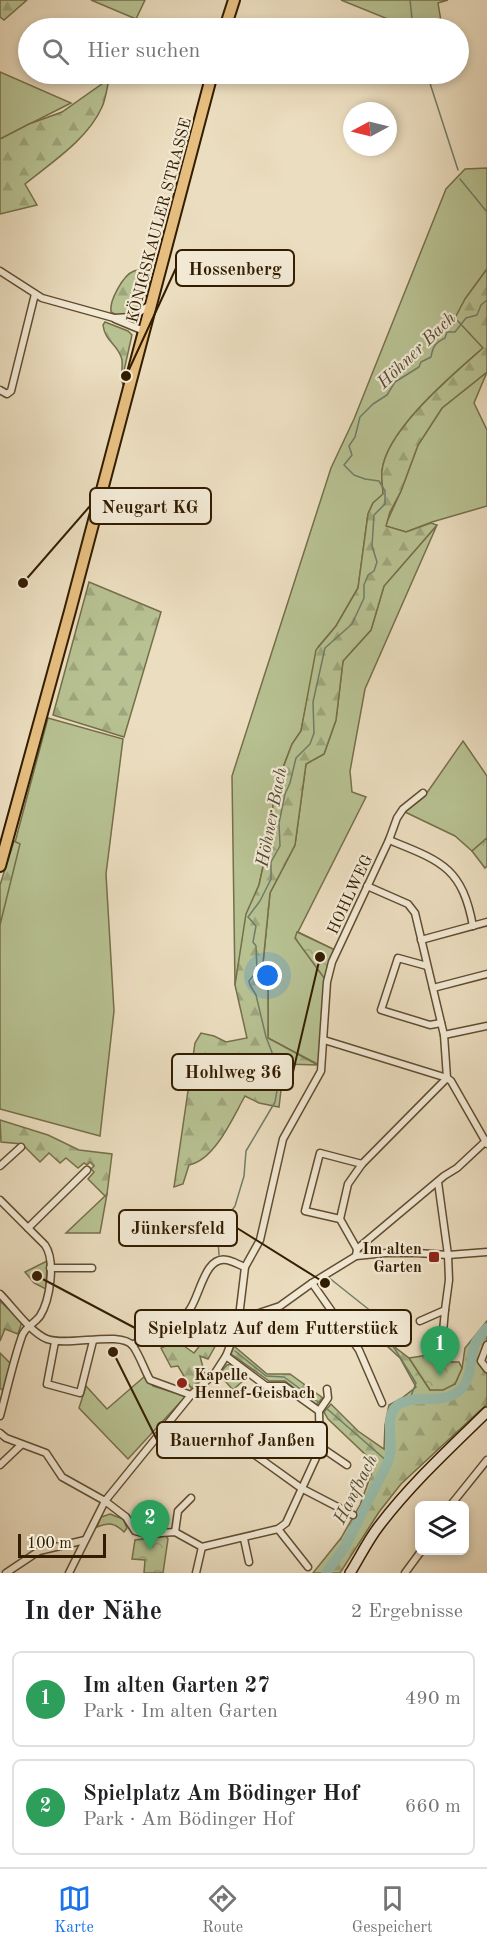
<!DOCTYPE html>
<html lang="de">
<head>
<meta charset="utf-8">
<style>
  body { margin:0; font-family:"Old Standard TT",serif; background:#f2f2f2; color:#202124 }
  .controls { position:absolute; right:18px; bottom:18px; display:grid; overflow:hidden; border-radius:9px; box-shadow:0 3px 9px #0003 }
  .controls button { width:54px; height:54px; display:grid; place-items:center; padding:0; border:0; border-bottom:2px solid #e0e0e0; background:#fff; color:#202124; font:30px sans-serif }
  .compass { position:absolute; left:343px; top:102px; width:54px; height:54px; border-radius:50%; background:#fff; box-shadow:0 3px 9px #0003; rotate:263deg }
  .scale { position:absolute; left:18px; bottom:15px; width:88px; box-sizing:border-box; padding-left:6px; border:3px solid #331d00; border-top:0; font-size:16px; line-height:21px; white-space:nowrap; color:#331d00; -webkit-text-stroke:4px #f2e9d5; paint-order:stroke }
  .you { position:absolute; left:268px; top:976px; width:21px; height:21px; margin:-15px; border:4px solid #fff; border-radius:50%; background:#1a73e8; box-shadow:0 0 0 9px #1a73e833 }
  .badge { display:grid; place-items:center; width:39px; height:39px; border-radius:50%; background:#1a73e8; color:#fff; font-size:20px; font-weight:700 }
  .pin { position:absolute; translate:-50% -50px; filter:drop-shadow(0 2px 3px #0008) }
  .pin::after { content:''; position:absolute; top:32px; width:21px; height:18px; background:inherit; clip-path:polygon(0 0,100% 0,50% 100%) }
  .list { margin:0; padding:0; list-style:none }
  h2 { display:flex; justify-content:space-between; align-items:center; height:78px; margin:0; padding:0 24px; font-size:26px }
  h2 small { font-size:20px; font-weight:400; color:#757577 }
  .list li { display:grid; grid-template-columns:39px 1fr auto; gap:18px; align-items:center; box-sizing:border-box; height:96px; margin:0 12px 12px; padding:0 12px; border:2px solid #e0e0e0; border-radius:9px }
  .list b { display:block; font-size:22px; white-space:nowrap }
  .list p { margin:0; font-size:20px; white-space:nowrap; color:#757577 }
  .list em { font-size:20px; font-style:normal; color:#757577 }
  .icon { flex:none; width:33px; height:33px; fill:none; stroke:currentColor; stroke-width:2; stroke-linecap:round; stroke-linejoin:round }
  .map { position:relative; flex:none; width:487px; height:1573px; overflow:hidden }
  .search { position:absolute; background:#fff; box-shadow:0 3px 9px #0003; left:18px; right:18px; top:18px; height:66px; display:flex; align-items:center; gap:15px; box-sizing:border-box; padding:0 21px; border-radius:33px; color:#757577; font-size:22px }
  .sheet { height:294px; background:#fff }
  nav { display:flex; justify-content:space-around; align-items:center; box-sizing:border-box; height:84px; border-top:2px solid #e0e0e0; background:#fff; font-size:16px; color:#757577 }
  nav a { display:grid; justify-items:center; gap:3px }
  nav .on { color:#1a73e8 }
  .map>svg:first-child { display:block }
</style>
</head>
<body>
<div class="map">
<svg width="487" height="1573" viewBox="0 0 487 1573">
  <defs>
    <pattern id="forest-firs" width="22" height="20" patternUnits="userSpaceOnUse" patternTransform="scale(1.5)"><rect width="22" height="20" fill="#b7c192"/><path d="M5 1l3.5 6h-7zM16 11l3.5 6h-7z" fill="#9ea57c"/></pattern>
    <pattern id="park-crowns" width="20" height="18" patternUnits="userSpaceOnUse" patternTransform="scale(1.5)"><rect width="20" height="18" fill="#b7c192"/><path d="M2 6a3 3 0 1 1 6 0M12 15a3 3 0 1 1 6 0" fill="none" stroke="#9ea57c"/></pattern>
  </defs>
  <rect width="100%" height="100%" fill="#ebddbf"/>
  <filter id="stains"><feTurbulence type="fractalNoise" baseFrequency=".00333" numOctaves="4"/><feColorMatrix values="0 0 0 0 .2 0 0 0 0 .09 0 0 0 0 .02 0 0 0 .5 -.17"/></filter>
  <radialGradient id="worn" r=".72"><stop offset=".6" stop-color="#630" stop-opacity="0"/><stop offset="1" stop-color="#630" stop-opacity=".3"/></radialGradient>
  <g fill="#b7c192" stroke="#756f49" stroke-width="1.5">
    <path d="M91,0H145L136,19Z"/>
    <path d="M341,0H448L438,3L441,21L424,28H410Z"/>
    <path d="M0,72L71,103L0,139Z"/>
    <path d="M487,168V269L465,299L483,348C453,374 386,430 382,471C381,479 383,487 383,495L373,503L368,514L358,588L336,626L318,647L301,731L292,744L274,791L271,831L259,885L247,914L235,985L232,776L331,468L354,419L446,189L465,169Z"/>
    <path d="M487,372L474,403L487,430V506L432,522L406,532L385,526L401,491L418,445L442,408Z"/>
    <path d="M437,525L365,689L350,771L352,792L366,797L298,932L335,950L328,964L321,1066L268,1038V991L262,973L270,893L295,845L306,764L324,754L336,720L343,661L371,630L384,586Z"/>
    <path d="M48,718L123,739L106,874L114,1011L100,1136L0,1109V899Z"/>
    <path d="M463,741L487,776V838L472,851L455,836L405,812L424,797Z"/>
    <path d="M107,1194L100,1233H66L105,1196Z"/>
    <path d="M0,1353L12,1365L4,1392L0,1388Z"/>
    <path d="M231,1364L248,1376L233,1390L219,1374L227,1365Z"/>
    <path d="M145,1376L153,1386L186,1396L128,1459L79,1408L86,1386L107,1409Z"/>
    <path d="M110,1514L123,1519L127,1528L124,1532C115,1523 109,1522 97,1527L101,1517Z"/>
  </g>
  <g fill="url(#forest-firs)" stroke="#756f49" stroke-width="1.5">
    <path d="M0,0H27L4,20L0,17Z"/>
    <path d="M109,79C107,88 106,98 102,107C88,139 52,162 25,184L37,205L0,214V139L29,124L62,112Z"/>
    <path d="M154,268C151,286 146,303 133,316H118L111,312C109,301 123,275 134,271C140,269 147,270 154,268Z"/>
    <path d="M487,269V372L442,408L418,445L401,491L390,512L386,526L406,532L431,523L437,525L384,586L371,630L343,661L336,720L324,754L306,764L295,845L270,893L262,973L268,991V1038L318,1065L284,1064L279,1107L259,1103L245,1096C233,1117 215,1160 189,1165L183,1184L174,1187L195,1043L201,1033L214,1036L226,1042L247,1038L235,985L246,914L259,885L271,831L274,792L292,744L301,731L316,650L336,626L358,588L368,514L373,503L383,494C383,487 381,479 382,471C386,430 453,375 483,348L455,318L465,299Z"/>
    <path d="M105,322L128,331L132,335L123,375V385C120,377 123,369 122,360C119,345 105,342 103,325Z"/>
    <path d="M89,582L161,612L124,737L53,715Z"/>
    <path d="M14,841L20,844L0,925V885Z"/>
    <path d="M0,1120L48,1135L79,1150L112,1154L107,1194L105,1196L88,1179L94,1172L91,1169L94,1166L90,1162L87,1165L84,1163L78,1168L66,1158L60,1163L49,1153L40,1162L22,1144L1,1142Z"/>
    <path d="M0,1301L22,1322L18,1334L5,1329L0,1341Z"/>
    <path d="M487,1321V1341L477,1360L487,1373V1404L401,1484L379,1512L340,1573H313L341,1538L360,1505L374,1466L369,1458L328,1419L324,1412L331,1404L358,1431L384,1449L385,1425L389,1405L402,1398L416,1387L400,1358L386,1345L384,1335L390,1331L396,1348L409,1358L430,1390L455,1384L462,1368L465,1348Z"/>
    <path d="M205,1339L217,1343L208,1359L200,1356L205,1375L191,1388L178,1366L171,1367L161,1348L177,1341L194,1353Z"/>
    <path d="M234,1346L267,1374H290L323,1398L316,1405L285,1381H269L231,1354Z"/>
  </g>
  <g fill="url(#park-crowns)" stroke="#756f49" stroke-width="1.5">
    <path d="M487,838V866L485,868L472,851Z"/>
    <path d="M297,932L335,950L327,982L295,938Z"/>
    <path d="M47,1261L46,1289L34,1283L25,1272Z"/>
    <path d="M440,1347L441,1354L447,1357L451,1362H459L462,1368L455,1384L443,1390H430L409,1358L422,1356Z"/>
    <path d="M166,1536L168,1539L163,1573H144L145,1560L132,1559L135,1540Z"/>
  </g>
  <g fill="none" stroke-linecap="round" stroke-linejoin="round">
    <g stroke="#707d67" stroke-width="1.5">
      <path d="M410,0L413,28"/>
      <path d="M427,74L458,170"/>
      <path d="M460,179L487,212"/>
      <path d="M219,1255L218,1240L224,1222L235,1206L244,1176L246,1151L275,1102L280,1073L266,1037L256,995L250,985L249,981L257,971L256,946L253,942L256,926L248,917L260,901L271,879V862L280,846L279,823L285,794L290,783L296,758L310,744L314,733L313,702L325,648L352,624L364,598V585L368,575L374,571L377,562L372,546L374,515L385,504V491L379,481L365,479L354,475L344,465L352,455L349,446L355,437L360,417L373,404L387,395L395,382L419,367L421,362L431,357C433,346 435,343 445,338L447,332H455L466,318L477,315L481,305L487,300"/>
      <path d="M224,1262L242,1269"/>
      <path d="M328,1277L372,1312L416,1383L409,1401"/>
      <path d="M235,1351L266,1376L284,1377L321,1404"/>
      <path d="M325,1407L388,1462"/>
    </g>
    <path stroke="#99bdac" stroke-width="10" d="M326,1573L345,1547L388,1462C396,1443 382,1417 398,1405C417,1392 446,1408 463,1387C472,1375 470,1360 474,1347C476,1339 482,1334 487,1328"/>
    <defs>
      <g id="street">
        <path d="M0,271L42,298L114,318L132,317L150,305"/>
        <path d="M115,319L144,331"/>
        <path d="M0,390L7,394L11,391L35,294"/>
        <path d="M389,840C441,861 462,867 473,926"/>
        <path d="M367,886L408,904L415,913L444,1035L447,1078L451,1081L487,1144"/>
        <path d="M421,940L487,922"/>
        <path d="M427,966L398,958L381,1010L430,1025L441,1023"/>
        <path d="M433,988L487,974"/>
        <path d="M444,1035L487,1026"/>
        <path d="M324,1040L447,1078L362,1164L348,1184L340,1219L357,1249L356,1256"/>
        <path d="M0,1166L21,1147"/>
        <path d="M0,1200L45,1245C56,1261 50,1300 40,1316C34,1324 25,1327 22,1336C13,1362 7,1390 0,1416"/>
        <path d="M340,1219L305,1211L320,1153L362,1164"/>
        <path d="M28,1228L87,1170"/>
        <path d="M357,1249L444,1176L457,1168L487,1140"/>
        <path d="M50,1268H92"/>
        <path d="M312,1283L359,1350L382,1403"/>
        <path d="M0,1294C12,1306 31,1333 47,1339C68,1347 121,1330 133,1346C140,1356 144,1369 150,1380L191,1395"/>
        <path d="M420,1321L445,1310L449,1280L448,1255L438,1182"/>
        <path d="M238,1325L245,1267L260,1240L283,1139L321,1071L327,982L332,962L389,840L397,818L403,809L423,793"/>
        <path d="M55,1342L47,1384L80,1393L93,1341"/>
        <path d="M132,1345C146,1337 179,1323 188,1312C200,1298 204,1255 227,1260C233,1261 239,1265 245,1267"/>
        <path d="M487,1345L481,1361L487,1369"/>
        <path d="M441,1354L445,1310"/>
        <path d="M319,1411L328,1398L327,1389"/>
        <path d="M0,1433L6,1438L46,1453L62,1477L105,1501L126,1517L135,1531L146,1534L175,1532L202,1547L278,1529L286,1523L320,1449L319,1411L284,1386H266L226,1356"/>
        <path d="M320,1449L325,1450L347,1465"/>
        <path d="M248,1450L301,1488L353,1515"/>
        <path d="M0,1465L21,1445"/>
        <path d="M450,1506L487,1460"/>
        <path d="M278,1529L308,1567"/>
        <path d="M175,1532L178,1511L191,1498"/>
        <path d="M244,1539L249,1562"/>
        <path d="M6,1573L39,1551L85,1540"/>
        <path d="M69,1573L105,1501L191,1395L215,1373L226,1356L238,1325L250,1316L280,1306L312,1283L356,1256L386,1253H417L448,1255L487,1252"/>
        <path d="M196,1573L202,1547"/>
        <path d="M405,1573L422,1550"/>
      </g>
      <path id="secondary" d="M350,1573C360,1557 368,1540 379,1526C411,1484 450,1448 487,1412"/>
      <g id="primary">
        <path d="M225,28L234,0"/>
        <path d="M0,866L70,611L212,74"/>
      </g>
    </defs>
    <use href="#street" stroke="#614d30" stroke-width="9"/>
    <use href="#secondary" stroke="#331d00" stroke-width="12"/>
    <use href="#primary" stroke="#331d00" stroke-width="14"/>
    <use href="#street" stroke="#f2e9d5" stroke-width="6"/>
    <use href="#secondary" stroke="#f2e9d5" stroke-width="9"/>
    <use href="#primary" stroke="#e6be80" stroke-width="10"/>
  </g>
  <g fill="#8f2418" stroke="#f2e9d5" stroke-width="2">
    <rect x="428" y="1251" width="12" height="12" rx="3"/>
    <circle cx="182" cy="1383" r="6"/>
  </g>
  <g text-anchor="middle" stroke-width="4.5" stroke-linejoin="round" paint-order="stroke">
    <g font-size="16" fill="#331d00" stroke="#f2e9d5">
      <text transform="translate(158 220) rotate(-75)" y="6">KÖNIGSKAULER STRASSE</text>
      <text transform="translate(349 894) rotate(-65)" y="6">HOHLWEG</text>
    </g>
    <g font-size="16" font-weight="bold" fill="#331d00" stroke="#f2e9d5" text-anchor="end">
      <text x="422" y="1254">Im alten<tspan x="422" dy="18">Garten</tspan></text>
      <text x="194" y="1380" text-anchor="start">Kapelle<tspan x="194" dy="18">Hennef-Geisbach</tspan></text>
    </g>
    <g font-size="18" font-style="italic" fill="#524d34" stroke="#f2e9d5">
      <text transform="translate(416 350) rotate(-44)" y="6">Höhner Bach</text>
      <text transform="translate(271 817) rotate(-79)" y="6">Höhner Bach</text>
      <text transform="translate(355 1489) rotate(-63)" y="6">Hanfbach</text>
    </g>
  </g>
  <path fill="none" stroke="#331d00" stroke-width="2" d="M126 376L176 268M23 583L90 506M320 957L293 1072M325 1283L237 1228M37 1276L135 1328M113 1352L157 1440"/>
  <g fill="#331d00" stroke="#f2e9d5" stroke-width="2">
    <circle cx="126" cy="376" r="6"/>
    <circle cx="23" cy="583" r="6"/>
    <circle cx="320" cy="957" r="6"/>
    <circle cx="325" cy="1283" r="6"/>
    <circle cx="37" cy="1276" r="6"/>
    <circle cx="113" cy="1352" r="6"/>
  </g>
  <g fill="#f2e9d5" stroke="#331d00" stroke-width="2">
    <rect x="176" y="250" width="118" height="36" rx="6"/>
    <rect x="90" y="488" width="121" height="36" rx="6"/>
    <rect x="172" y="1054" width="121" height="36" rx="6"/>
    <rect x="119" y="1210" width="118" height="36" rx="6"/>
    <rect x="135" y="1310" width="276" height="36" rx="6"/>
    <rect x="157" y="1422" width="170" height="36" rx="6"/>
  </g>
  <g font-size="18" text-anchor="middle" font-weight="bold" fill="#331d00">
    <text x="235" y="275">Hossenberg</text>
    <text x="150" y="513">Neugart KG</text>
    <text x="233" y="1078">Hohlweg 36</text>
    <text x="178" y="1234">Jünkersfeld</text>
    <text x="273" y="1334">Spielplatz Auf dem Futterstück</text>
    <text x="242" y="1446">Bauernhof Janßen</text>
  </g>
  <rect width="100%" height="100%" filter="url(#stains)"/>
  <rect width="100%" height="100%" fill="url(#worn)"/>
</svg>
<div class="controls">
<button><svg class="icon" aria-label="layers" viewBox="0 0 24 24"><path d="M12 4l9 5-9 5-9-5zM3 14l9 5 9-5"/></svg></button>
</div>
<svg class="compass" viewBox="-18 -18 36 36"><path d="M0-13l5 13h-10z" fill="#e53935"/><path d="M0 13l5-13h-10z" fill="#757577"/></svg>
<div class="scale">100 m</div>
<div class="you"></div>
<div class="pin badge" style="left:440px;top:1376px;background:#2e9e5b">1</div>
<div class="pin badge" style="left:150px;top:1550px;background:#2e9e5b">2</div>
<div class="search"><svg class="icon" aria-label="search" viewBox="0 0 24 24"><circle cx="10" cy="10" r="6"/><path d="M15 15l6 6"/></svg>Hier suchen</div>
</div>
<section class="sheet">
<h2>In der Nähe<small>2 Ergebnisse</small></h2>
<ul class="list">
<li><span class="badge" style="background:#2e9e5b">1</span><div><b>Im alten Garten 27</b><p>Park · Im alten Garten</p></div><em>490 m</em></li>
<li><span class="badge" style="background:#2e9e5b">2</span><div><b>Spielplatz Am Bödinger Hof</b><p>Park · Am Bödinger Hof</p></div><em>660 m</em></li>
</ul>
</section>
<nav>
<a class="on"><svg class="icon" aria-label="map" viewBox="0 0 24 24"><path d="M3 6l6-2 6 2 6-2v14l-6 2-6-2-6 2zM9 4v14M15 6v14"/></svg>Karte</a>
<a><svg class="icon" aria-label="directions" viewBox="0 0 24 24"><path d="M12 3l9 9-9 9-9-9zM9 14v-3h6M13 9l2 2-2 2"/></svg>Route</a>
<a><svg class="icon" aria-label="saved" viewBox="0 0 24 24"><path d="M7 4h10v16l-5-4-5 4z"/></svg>Gespeichert</a>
</nav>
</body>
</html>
